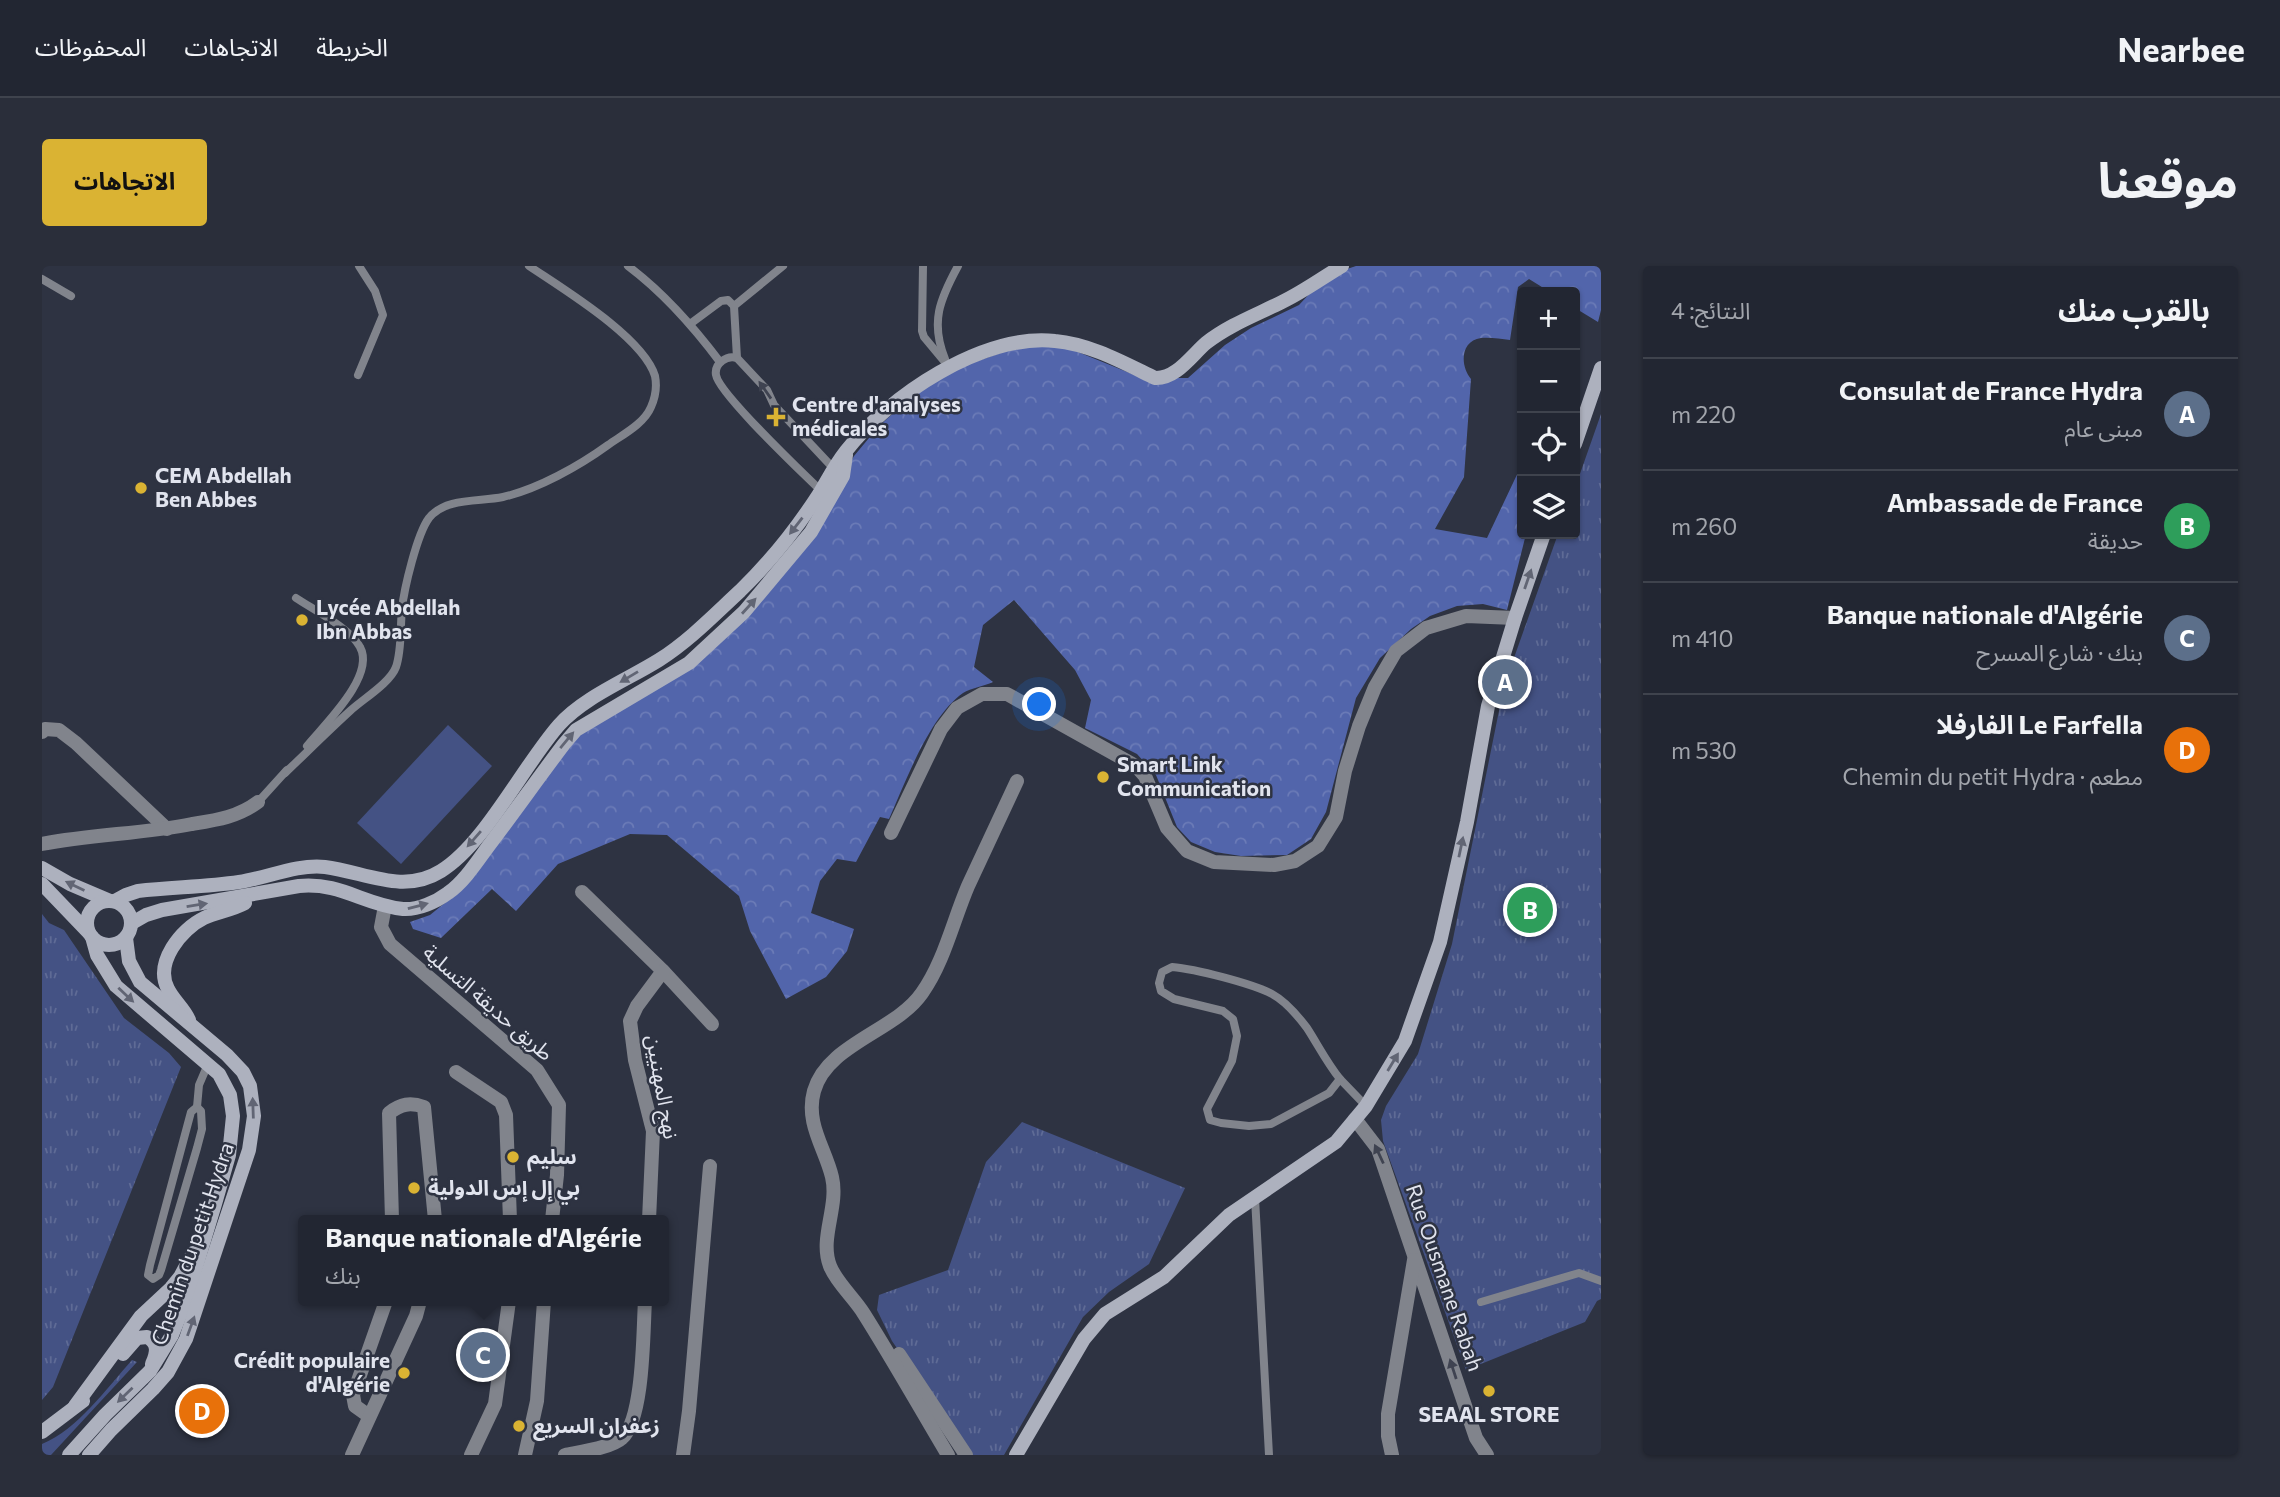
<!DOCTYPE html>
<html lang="ar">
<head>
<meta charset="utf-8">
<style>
  body { margin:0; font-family:Commissioner,"Noto Sans Arabic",sans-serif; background:#2a2e3a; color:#f1f3f6; direction:rtl }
  .controls { position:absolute; right:21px; top:21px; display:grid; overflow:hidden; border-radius:7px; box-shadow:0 2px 5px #0004 }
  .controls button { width:63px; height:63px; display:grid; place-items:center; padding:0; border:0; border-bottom:2px solid #3f434d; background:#222632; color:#f1f3f6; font:35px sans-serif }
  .you { position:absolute; left:998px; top:439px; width:24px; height:24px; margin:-18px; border:5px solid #fff; border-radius:50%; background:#1a73e8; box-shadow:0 0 0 10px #1a73e833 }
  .badge { display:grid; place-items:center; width:46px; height:46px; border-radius:50%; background:#dab333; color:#fff; font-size:23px; font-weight:700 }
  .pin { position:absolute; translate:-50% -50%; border:4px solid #fff; box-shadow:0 2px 7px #0006 }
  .popup { position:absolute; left:256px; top:949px; width:371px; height:91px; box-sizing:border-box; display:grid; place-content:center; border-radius:7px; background:#222632; filter:drop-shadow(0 2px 5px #0005); font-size:23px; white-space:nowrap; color:#a2a5ac }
  .popup b { font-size:26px; color:#f1f3f6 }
  .popup::after { content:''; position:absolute; left:50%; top:100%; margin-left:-14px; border:14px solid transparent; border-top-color:#222632 }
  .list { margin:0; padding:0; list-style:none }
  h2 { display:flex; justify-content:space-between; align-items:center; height:91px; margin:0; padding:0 28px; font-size:30px }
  h2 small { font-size:23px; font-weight:400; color:#a2a5ac }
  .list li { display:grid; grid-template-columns:46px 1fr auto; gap:21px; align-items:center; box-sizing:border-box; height:112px; padding:0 28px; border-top:2px solid #3f434d }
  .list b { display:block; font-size:26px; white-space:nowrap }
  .list p { margin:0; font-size:23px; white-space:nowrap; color:#a2a5ac }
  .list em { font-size:23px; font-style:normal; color:#a2a5ac }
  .icon { flex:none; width:38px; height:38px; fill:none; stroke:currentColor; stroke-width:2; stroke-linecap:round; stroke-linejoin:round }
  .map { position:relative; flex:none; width:1559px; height:1189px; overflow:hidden; direction:ltr; border-radius:7px }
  header { display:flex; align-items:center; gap:42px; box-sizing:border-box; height:98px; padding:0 35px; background:#222632; border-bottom:2px solid #3f434d }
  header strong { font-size:33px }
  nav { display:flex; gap:38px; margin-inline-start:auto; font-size:24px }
  .intro { display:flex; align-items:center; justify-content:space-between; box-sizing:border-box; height:168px; padding:0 42px }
  h1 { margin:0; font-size:49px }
  .button { padding:18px 32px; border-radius:7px; background:#dab333; color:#111; font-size:24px; font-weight:700 }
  main { display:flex; gap:42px; padding:0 42px }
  aside { flex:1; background:#222632; border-radius:7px; box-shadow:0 2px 5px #0004 }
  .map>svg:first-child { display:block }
</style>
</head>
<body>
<header>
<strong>Nearbee</strong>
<nav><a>الخريطة</a><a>الاتجاهات</a><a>المحفوظات</a></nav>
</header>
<div class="intro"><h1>موقعنا</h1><a class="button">الاتجاهات</a></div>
<main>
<aside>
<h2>بالقرب منك<small>النتائج: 4</small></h2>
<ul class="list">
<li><span class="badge" style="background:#5c6f8a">A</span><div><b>Consulat de France Hydra</b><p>مبنى عام</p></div><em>220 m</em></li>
<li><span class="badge" style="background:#2e9e5b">B</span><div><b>Ambassade de France</b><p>حديقة</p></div><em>260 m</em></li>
<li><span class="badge" style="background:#5c6f8a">C</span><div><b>Banque nationale d'Algérie</b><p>بنك · شارع المسرح</p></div><em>410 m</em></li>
<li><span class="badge" style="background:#e8710a">D</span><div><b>Le Farfella الفارفلا</b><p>مطعم · Chemin du petit Hydra</p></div><em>530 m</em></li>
</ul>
</aside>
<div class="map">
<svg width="1559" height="1189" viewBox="0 0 1559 1189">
  <defs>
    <pattern id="grass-tufts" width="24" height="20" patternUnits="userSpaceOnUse" patternTransform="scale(1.75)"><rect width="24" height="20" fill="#445284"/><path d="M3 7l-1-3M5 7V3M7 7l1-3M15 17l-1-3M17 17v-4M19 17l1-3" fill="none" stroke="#5f6b96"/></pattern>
    <pattern id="forest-crowns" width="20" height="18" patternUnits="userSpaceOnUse" patternTransform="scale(1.75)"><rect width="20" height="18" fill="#5265ab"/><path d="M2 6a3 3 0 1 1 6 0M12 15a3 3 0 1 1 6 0" fill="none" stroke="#6b7bb7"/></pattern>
  </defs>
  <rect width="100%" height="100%" fill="#2e3342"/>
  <g fill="url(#grass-tufts)">
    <path d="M1559,148V1033L1555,1035L1543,1056L1424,1104L1341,875L1339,854L1344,840L1376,788L1410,678L1462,420L1516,268H1533V222Z"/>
    <path d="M0,648L7,657L22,664L82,752L127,787L139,801L11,1121L0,1134Z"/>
    <path d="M980,856L1143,922L1107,998L1067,1026L1041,1051L962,1189H929L850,1075L835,1044L837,1029L906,1004L944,896Z"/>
    <path d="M90,1094L95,1096L9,1189H0V1178C35,1164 65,1122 90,1094Z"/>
  </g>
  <path fill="url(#forest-crowns)" d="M1314,0H1559V44L1556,56L1533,42V26H1508L1487,13L1476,21L1468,74C1459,73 1448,71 1439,72C1418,75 1418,100 1429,113L1422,211L1393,263L1445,272L1480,198V268H1484L1465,344L1441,338L1415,340L1388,350L1369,363L1338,392L1314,432L1284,546L1269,573L1245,589L1199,590L1173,586L1149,576L1135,561L1114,509L1095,488L1043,462L1049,434L1033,404L972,334L941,359L932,401L951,416C942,420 929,422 921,427C887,451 864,515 847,553L838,551L814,596L795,593L778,615L769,647L812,663L805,685L784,711L744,733L708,665L697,630L625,569L588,568L516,598L474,645L450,623L399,672L371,663L368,656L388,649L404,636L523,480L686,363L789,232L812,190L837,160L876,125L918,101L973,82L1009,79L1031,84L1100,112H1146L1183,79L1209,62L1257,39L1284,10Z"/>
  <path fill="#445284" d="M406,459L450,500L359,598L315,557Z"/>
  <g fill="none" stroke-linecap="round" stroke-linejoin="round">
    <g stroke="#81848c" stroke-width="8">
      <path d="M586,0C622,27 651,60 678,96"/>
      <path d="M881,0L880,65L882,71L907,101"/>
      <path d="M0,13L29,30"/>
      <path d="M692,40L741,0"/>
      <path d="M648,58L679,35L686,34L692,40L695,92"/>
      <path d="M903,93C888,56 898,33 916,0"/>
      <path d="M316,109L341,49L333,25L317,0"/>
      <path d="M779,225C761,207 677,128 674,109C673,103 676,98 680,95C685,91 689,90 695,92L725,124L732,139L793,204"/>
      <path d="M254,332C272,344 309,363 318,381C334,410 282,459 265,480"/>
      <path d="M243,507C265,486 286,465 308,445C321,433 348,417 354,401C360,383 358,362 360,343C362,323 375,268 387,252C404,231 437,236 461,231C496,223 537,200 566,179C580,169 602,158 609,141C613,132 615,120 613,110C601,71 521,23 487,0"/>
      <path d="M216,536L245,504"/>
      <path d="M1130,701C1153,703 1209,717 1230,728C1243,735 1256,750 1265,762C1276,779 1285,797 1298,813L1287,827L1229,858L1207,860L1179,857L1168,854L1165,843L1190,795L1195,770L1191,753L1181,745L1132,733L1119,725L1117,717L1120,706Z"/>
      <path d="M1298,813L1324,840"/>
      <path d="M155,841L159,845L160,863L155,882L119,1004L117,1009L111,1013L106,1009L108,999L149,846Z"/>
      <path d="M155,841L157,819L166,798"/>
      <path d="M1213,932L1227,1189"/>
      <path d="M1439,1036L1537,1007L1559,1015"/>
    </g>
    <g stroke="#81848c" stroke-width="14">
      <path d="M0,466L3,463L17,464L34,477L125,563"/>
      <path d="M849,567L899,463L915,442L940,428H965L1094,500L1103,510L1125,562L1145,585L1172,596L1232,599L1253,595L1276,580L1294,551L1303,505L1317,460L1333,421L1354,385L1384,362L1424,350L1473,352"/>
      <path d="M0,578C50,568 101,568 150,558C175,554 196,551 216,536"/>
      <path d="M540,626L621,705L670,758"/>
      <path d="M343,640L339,661L348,678L495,804L517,839L515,909L510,954"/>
      <path d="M414,806L459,836L464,849L468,954"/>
      <path d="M1313,853L1336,883L1434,1172L1445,1189"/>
      <path d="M350,954L347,847C359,838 368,836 382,841L393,954"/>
      <path d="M607,954L611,865L593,794L588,755L595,740L621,705"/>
      <path d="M857,1088L924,1189"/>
      <path d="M327,1150L313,1140L311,1129L344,1035"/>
      <path d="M310,1189L374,1050L378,1035"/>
      <path d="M429,1189L453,1138L467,1035"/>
      <path d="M483,1189L495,1135L502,1035"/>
      <path d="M523,1189C538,1186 569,1182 580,1172C602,1153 601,1064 603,1035"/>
      <path d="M641,1189L647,1145L668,900"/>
      <path d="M906,1189C878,1142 851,1094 822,1048C813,1033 794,1016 788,1000C777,972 797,941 790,911C783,882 763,857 772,825C785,778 854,765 880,727C902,696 911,655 926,620C942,585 959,550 975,515"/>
      <path d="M1350,1189L1346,1170V1148L1372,994"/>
    </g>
    <g stroke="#adb1be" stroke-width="14">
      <path d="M1533,178L1559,102"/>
      <path d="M0,602L28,618L68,635"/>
      <path d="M0,618L47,667"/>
      <circle cx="67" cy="657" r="22"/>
      <path d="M73,635L84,629L96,625C130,621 164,621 197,616C225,612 254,598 283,601C323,606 361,629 399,605C443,578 481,500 517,459C542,431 585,414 617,394C647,375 672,349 698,325C728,296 755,262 777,228C786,213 793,199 804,185C847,130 941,67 1013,75C1048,78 1082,97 1113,112C1134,113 1149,90 1164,77C1187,59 1214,49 1240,36C1261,26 1280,12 1300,0"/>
      <path d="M90,657L104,649L120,644L257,620C299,616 322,639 361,643C376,644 394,636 406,627C423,615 436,594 448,578C473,545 497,511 522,478L534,464L647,397L702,346L769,266L801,210L804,189"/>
      <path d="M147,754C142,742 131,734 126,723C112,697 139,663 162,652C175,646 190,644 203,637"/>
      <path d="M81,1088L95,1072L105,1071C117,1077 115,1087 110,1098"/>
      <path d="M33,1140L99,1050L129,1022L138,1011L151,987"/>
      <path d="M0,1166L41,1135"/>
      <path d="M27,1189L63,1149L108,1105L130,1069L144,1034L173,938L187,889L191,850L188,829L177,808L74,720L55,689L50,671"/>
      <path d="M47,1189L69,1164L111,1123L126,1106L144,1073L207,884L212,850L208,820L201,806L185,789L98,716L87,695L84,672"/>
      <path d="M974,1189L1042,1073L1063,1048L1122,1011L1187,949L1294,876L1324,840L1363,775L1398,676L1425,556L1446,440L1473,352L1502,268"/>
    </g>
  </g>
  <defs><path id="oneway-solid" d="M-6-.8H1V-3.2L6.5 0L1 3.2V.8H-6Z" transform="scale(1.75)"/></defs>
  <g fill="#3f4351">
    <use href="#oneway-solid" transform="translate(723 124) rotate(-125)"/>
    <use href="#oneway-solid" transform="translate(1337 888) rotate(-115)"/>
    <use href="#oneway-solid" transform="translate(1411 1103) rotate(-108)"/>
  </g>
  <g fill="#616574">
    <use href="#oneway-solid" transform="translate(754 260) rotate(128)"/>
    <use href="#oneway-solid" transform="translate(1486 313) rotate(-71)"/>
    <use href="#oneway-solid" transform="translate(707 340) rotate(-48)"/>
    <use href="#oneway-solid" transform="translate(587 411) rotate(149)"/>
    <use href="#oneway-solid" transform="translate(525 474) rotate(-50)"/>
    <use href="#oneway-solid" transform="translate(432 573) rotate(131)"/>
    <use href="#oneway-solid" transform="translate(1419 581) rotate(-78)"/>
    <use href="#oneway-solid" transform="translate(33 620) rotate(-154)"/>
    <use href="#oneway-solid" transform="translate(155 639) rotate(-9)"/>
    <use href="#oneway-solid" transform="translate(376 640) rotate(-15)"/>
    <use href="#oneway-solid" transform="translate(84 729) rotate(43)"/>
    <use href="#oneway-solid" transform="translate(1351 796) rotate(-59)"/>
    <use href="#oneway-solid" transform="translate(211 842) rotate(-92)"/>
    <use href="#oneway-solid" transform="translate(149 1060) rotate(-70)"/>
    <use href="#oneway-solid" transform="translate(83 1129) rotate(136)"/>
  </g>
  <g fill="#dab333" stroke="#2e3342" stroke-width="2.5">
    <path d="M730.5 140.5h7v7h7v7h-7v7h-7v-7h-7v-7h7z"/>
    <circle cx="99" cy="222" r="7"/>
    <circle cx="260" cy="354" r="7"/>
    <circle cx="1061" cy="511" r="7"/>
    <circle cx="471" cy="891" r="7"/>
    <circle cx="372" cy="922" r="7"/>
    <circle cx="362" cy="1107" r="7"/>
    <circle cx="1447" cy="1125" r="7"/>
    <circle cx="477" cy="1160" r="7"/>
  </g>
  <g text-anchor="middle" stroke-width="5" stroke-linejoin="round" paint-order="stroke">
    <g font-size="21" font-weight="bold" fill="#e1e4ee" stroke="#2e3342" text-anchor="start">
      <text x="750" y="146">Centre d'analyses<tspan x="750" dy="24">médicales</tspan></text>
      <text x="113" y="217">CEM Abdellah<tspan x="113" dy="24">Ben Abbes</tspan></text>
      <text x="274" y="349">Lycée Abdellah<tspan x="274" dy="24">Ibn Abbas</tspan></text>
      <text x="1075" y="506">Smart Link<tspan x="1075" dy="24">Communication</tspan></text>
      <text x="485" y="898">سليم</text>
      <text x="386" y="929">بي إل إس الدولية</text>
      <text x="348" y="1102" text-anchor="end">Crédit populaire<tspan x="348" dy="24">d'Algérie</tspan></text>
      <text x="1447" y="1156" text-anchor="middle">SEAAL STORE</text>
      <text x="491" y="1167">زعفران السريع</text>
    </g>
    <g font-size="21" fill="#e1e4ee" stroke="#2e3342">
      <text transform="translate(446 737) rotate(41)" y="7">طريق حديقة التسلية</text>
      <text transform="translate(620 821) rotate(80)" y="7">نهج المهنيين</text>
      <text transform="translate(151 978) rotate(-71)" y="7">Chemin du petit Hydra</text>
      <text transform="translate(1402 1012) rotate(71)" y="7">Rue Ousmane Rabah</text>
    </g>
  </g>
</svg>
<div class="controls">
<button>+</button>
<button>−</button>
<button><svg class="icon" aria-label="locate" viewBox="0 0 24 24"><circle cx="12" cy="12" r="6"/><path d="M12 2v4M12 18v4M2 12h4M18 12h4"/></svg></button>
<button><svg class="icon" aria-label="layers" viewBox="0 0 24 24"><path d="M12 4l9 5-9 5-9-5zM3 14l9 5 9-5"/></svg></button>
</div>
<div class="you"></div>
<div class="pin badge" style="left:1463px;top:416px;background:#5c6f8a">A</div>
<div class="pin badge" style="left:1488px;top:644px;background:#2e9e5b">B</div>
<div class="pin badge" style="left:441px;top:1089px;background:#5c6f8a">C</div>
<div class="popup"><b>Banque nationale d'Algérie</b>بنك</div>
<div class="pin badge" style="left:160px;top:1145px;background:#e8710a">D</div>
</div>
</main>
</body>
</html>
